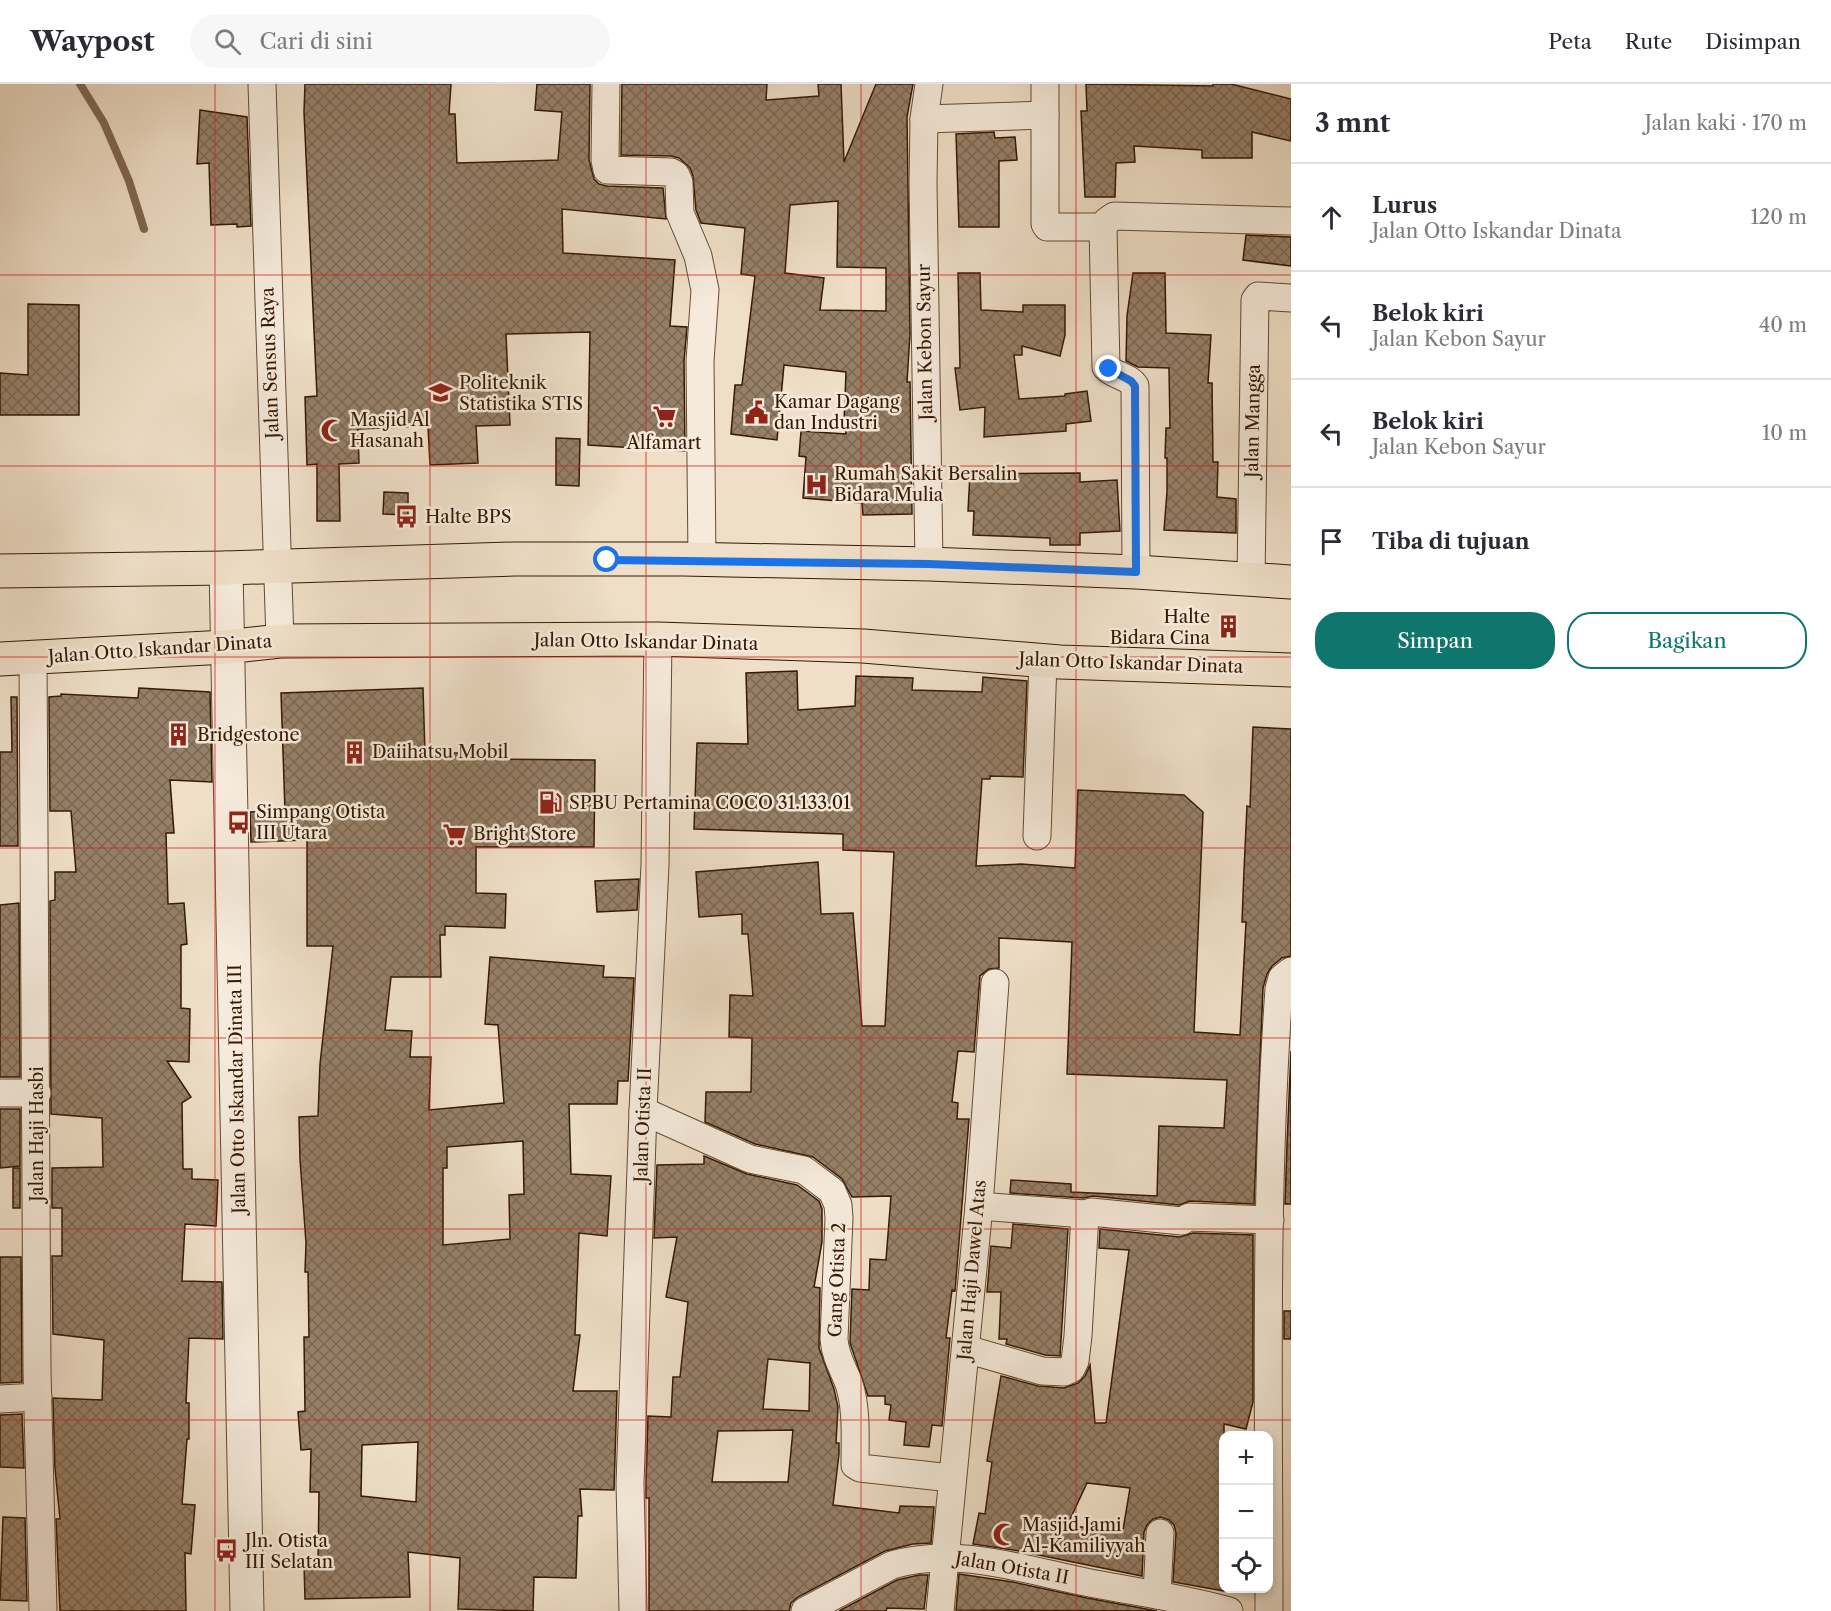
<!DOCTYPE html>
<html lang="id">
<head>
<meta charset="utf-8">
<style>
  body { margin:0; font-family:"Libre Caslon Text",serif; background:#f7f7f7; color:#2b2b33 }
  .controls { position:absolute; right:18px; bottom:18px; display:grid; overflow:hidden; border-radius:12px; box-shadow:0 3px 9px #0003 }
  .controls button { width:54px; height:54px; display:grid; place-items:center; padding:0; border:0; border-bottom:2px solid #e1e1e2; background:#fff; color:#2b2b33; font:30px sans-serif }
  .stop { position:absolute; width:18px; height:18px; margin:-14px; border:4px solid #1a73e8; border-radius:50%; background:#fff }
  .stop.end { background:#1a73e8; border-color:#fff; box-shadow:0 2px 6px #0008 }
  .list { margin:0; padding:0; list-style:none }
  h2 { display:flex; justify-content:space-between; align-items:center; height:78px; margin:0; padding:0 24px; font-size:26px }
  h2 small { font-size:20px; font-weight:400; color:#7c7c81 }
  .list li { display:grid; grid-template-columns:39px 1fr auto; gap:18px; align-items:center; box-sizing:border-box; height:108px; padding:0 24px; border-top:2px solid #e1e1e2 }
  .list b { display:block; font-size:22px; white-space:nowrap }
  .list p { margin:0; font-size:20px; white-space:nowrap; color:#7c7c81 }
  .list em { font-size:20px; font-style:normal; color:#7c7c81 }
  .actions { display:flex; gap:12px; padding:18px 24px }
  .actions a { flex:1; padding:14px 0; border:2px solid #0f766e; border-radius:24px; text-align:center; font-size:21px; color:#0f766e }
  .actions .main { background:#0f766e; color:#fff }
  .icon { flex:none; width:33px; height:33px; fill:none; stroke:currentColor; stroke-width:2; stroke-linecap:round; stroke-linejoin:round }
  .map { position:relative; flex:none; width:1291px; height:1527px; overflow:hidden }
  header { display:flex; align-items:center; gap:36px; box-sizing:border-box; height:84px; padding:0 30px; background:#fff; border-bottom:2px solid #e1e1e2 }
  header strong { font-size:28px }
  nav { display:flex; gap:33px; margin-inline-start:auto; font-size:21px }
  .search { width:420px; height:54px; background:#f7f7f7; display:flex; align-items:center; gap:15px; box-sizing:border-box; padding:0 21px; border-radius:33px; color:#7c7c81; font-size:22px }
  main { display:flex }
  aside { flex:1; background:#fff }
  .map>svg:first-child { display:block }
</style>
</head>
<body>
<header>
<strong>Waypost</strong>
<div class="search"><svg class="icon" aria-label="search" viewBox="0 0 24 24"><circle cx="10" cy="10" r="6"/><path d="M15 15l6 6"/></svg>Cari di sini</div>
<nav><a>Peta</a><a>Rute</a><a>Disimpan</a></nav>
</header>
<main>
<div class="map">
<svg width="1291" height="1527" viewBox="0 0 1291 1527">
  <defs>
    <pattern id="building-cross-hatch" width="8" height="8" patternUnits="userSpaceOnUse" patternTransform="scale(1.5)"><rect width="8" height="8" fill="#968069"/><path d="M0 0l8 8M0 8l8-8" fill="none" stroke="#7b6854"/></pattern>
  </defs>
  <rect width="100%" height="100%" fill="#efdfc8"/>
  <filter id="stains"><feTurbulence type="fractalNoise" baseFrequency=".00333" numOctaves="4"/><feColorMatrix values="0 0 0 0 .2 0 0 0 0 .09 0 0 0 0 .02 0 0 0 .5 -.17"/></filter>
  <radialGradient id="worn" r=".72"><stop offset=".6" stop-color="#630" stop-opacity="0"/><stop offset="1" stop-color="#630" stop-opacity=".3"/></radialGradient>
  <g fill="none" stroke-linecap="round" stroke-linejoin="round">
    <path stroke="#7f6851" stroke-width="8" d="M80,0L104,39L129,97L144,145"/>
  </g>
  <g fill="url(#building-cross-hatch)" stroke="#361902" stroke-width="1.5" fill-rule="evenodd">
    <path d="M305,0H451L449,30H455L457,79L558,76L562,28L535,26L537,0H590L589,76L594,95L599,100L607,102L663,104L666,135L562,125L563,169L675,176L670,242L687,243L684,277L685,367L588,361L590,248L506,250L510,341L476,342L478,379L430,381L428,342L358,345L359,379L339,380L340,437H317V380L307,381L305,313L317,312L304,28Z"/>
    <path d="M622,0H767L766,16L819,12L818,0H841L844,78L876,0H913L907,33L910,250L907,298H910L912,430L863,431L862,419L803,414L806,373L799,372L801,347L846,350L844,339L846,288L784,281L777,356L731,350L735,301H742L755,192L741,190L745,144L701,139L696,126L693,92L690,84L679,74L671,72L621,71ZM838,117L837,183L886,184V227L820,226L824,194L785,189L790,121Z"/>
    <path d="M1086,0L1213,2V0H1231L1291,15V57L1252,48V74H1202V66L1134,62L1135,78L1116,79L1115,113H1085L1081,27H1087Z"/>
    <path d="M200,26L247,33L251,142L237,143V140L211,141L209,79L197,80Z"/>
    <path d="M994,48L995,54L1015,53L1017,76L999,77V143H959L956,50Z"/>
    <path d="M1246,151L1291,153V182L1243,176Z"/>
    <path d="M958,189H980L981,226L1023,228V221H1065V251L1060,272L1022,262V271H1014L1019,315L1065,312V310L1087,307L1091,337L1066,340V347L984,353L985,323L960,326L955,284H960Z"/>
    <path d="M1133,189H1165L1166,249L1211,251L1208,299H1212L1213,378H1218L1217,413L1236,415V449L1164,446L1167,408V374H1165L1166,344H1170L1169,284L1138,283L1126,277L1127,232Z"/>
    <path d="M28,220L79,221V331H0V289L28,291Z"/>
    <path d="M556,354L580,355L579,402L556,401Z"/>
    <path d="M1080,389V398L1117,396L1120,447L1080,449V461H1050V454L973,451L974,427H968L970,390Z"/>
    <path d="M384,408L408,409V431L383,430Z"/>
    <path d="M797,587L798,626L855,622L856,592L913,594L912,606L982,608L983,593L1027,597L1023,693L990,692V695H982L976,782L1021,780L1075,784L1078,706L1184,711L1203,728L1194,948L1240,951L1246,838H1242L1244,786L1247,722L1250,723L1253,643L1291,645V872L1282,874L1272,882L1267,890L1263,904L1254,1120L1190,1117L1179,1121L1093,1112L1083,1114L1010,1109L1011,1096L1071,1100V1108L1157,1112L1159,1042L1224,1044L1227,996L1067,990L1072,858L999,854V884L989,885L980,892L974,968L958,967L952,1018L958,1019L957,1035H969L955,1207L952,1206L946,1254H950L942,1342L932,1341L929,1363L904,1361L906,1338L889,1336L891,1321L885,1320V1312H868L850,1259L852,1205L869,1206L870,1175L886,1176L891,1112L852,1113L842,1095L813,1073L755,1060L705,1038L706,1008H751L752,954L729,953L730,911L753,912L748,850H742V830L699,833L696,788L818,778L821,830L853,829L862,942H885L894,768L843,766V750L694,745L697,659L748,660L746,589Z"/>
    <path d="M139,604L210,608L212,698L170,696L174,749H166L168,820L184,819L187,860L181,861V924L190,925L189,978L167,977L191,1013L182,1019L183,1085H192V1095L218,1096L216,1142L185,1140L182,1197L222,1198L223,1255L189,1254L186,1319H189V1355H187L182,1420L195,1421L191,1470L185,1469L186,1527H60L56,1435H60L55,1385L53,1314L102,1316L104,1256L53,1250L52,1172H62V1124H52V1084L103,1083L102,1034L51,1030L50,817L55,816V788H76L71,727H50L49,613L61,612V610L138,614Z"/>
    <path d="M423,604L425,669H476V675L595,676L594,763H476V809L506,810L505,844L445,842V851H440L441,893H391L385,946L412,947L410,973H431L429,1026L504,1019L498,941L485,940L490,873L604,882L603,893L634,894L628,997H618L617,1020H569L571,1090L611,1092L607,1152L579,1149L575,1251H580L573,1307H617L614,1406L580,1405L582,1432H578L576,1494L534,1493L533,1527L458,1525L460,1474L408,1468L410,1513L305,1515L304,1481L318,1480L319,1408H310L311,1365L301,1366L298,1328L305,1327L304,1253H309L308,1188H305L306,1159L300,1075L299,1033L318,1032L320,980L333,862H307V756L251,758L250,728L285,727L281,609ZM523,1057L524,1110L509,1111L510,1155L443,1161V1084H447V1063ZM418,1358L416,1418L361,1412L362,1361Z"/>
    <path d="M11,613H17L18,762H0V668H12Z"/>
    <path d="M639,795L637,826L597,828L595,797Z"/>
    <path d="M19,819L20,993H0V821Z"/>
    <path d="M1291,967V1120H1285L1287,1061Z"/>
    <path d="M0,1025H20V1082L0,1084Z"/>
    <path d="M704,1072L747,1090L797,1101L819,1117L822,1125V1158L814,1203L820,1204L819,1264L834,1305L838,1323L836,1359H839V1370L833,1421L899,1429L900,1422L934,1423L931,1459L913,1460L885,1467L798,1513L791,1519L789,1527H649V1414H646V1400L648,1332L671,1333L673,1293H680L688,1218L666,1213L677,1153L654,1154L657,1081L704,1080ZM768,1275L810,1279L809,1327L763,1325ZM793,1346L788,1398H712L718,1347Z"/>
    <rect x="13" y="1084" width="7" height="40"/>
    <path d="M1013,1140L1068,1145L1060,1272L1045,1271L1006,1260L1007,1255H999L1001,1208H987L991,1162L1011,1164Z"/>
    <path d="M1100,1145L1180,1153L1193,1149L1253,1151V1318L1246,1345L1224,1340V1507L1173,1498L1176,1449L1174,1441L1169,1436L1161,1433L1153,1435L1147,1441L1144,1448L1142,1492L1019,1467L973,1460L979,1429L985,1430L992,1378L987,1377L1001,1292L1038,1302L1064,1304L1078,1299L1085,1292L1090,1281L1095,1339H1106L1129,1166L1099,1164ZM1087,1399L1130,1404L1123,1446L1067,1442Z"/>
    <path d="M0,1173H21L22,1298L0,1299Z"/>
    <rect x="1284" y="1227" width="7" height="28"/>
    <path d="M22,1330L24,1384L0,1383V1331Z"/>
    <path d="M3,1433L25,1434L27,1517L0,1516Z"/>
    <path d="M959,1490L1013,1498L1087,1514L1157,1527L956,1526Z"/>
    <path d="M919,1491H928L924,1525L887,1524L886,1527H839L897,1496Z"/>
  </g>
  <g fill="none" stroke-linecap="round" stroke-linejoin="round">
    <defs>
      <g id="minor">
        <path d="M262,0L280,557"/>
        <path d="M606,0L605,76L607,86L671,88L676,91L679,98L680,129L698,172L705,206L700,277L702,476"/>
        <path d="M929,0L924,35L923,99L929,480"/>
        <path d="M1045,0V140L1047,143H1103L1107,137L1114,132L1291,137"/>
        <path d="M924,35L1045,31"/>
        <path d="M1103,143L1106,283C1114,292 1129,292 1135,302L1136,488"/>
        <path d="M1251,496L1255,216L1258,212L1291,214"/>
        <path d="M33,573L37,1287L43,1527"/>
        <path d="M1037,752L1043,577"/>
        <path d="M0,1009H37"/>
        <path d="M643,1027L750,1075L804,1086L832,1107L838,1121L839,1134L834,1255C835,1272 843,1284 849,1300C857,1325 855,1354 855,1381L860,1384L951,1394"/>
        <path d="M979,1122L1085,1130L1091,1128L1182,1137L1189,1133L1270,1136"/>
        <path d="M966,1265L1042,1287L1064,1288L1071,1285L1075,1277L1078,1252L1085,1130"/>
        <path d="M0,1315L38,1313"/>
        <path d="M1157,1511L1160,1449"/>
        <path d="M633,1527L630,1400L643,1027L655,781L658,555"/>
        <path d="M805,1527L892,1481C957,1462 1025,1486 1090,1499C1136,1508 1184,1514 1229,1527"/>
        <path d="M940,1527L979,1122L995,899"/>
        <path d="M1269,1527C1269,1320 1264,1112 1279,905L1282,894L1291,887"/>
      </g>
      <path id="tertiary" d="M226,484L247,1527"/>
      <g id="primary">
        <path d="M0,487L226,484L514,475H683L929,480L1136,488L1291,498"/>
        <path d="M0,575L226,563L280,557L658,555L863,562L1060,578L1291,586"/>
      </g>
    </defs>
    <use href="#minor" stroke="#644a34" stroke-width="29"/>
    <use href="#tertiary" stroke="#644a34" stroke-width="35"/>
    <use href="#primary" stroke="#361902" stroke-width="35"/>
    <use href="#minor" stroke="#f5eadb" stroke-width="27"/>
    <use href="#tertiary" stroke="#f5eadb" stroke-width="33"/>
    <use href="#primary" stroke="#efdfc8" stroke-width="33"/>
  </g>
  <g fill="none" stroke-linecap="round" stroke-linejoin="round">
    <path stroke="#1a73e8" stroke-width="8" d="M607,476L929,480L1136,488L1135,302L1131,297L1109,285"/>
  </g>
  <path fill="none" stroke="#d62828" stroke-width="1.5" stroke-opacity="0.55" d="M215,0V1527M430,0V1527M646,0V1527M861,0V1527M1076,0V1527M0,191H1291M0,382H1291M0,573H1291M0,764H1291M0,954H1291M0,1145H1291M0,1336H1291"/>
  <defs>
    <symbol id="university-bare" viewBox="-9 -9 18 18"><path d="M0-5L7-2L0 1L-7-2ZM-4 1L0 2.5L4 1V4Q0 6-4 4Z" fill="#8f2418" stroke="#f5eadb" stroke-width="2.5" paint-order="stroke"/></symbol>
    <symbol id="civic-bare" viewBox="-9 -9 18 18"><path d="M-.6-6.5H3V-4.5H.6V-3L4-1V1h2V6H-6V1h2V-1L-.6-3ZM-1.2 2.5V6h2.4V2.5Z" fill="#8f2418" stroke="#f5eadb" stroke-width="2.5" paint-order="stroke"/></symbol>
    <symbol id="supermarket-bare" viewBox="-9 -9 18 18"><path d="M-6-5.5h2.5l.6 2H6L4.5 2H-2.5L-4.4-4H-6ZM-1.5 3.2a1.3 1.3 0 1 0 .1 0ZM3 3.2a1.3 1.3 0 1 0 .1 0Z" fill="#8f2418" stroke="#f5eadb" stroke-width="2.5" paint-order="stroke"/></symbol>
    <symbol id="mosque-bare" viewBox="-9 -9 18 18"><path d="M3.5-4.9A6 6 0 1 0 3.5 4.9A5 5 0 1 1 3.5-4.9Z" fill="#8f2418" stroke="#f5eadb" stroke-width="2.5" paint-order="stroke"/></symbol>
    <symbol id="hospital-bare" viewBox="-9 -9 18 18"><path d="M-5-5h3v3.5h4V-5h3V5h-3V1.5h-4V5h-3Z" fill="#8f2418" stroke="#f5eadb" stroke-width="2.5" paint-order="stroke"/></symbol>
    <symbol id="bus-bare" viewBox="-9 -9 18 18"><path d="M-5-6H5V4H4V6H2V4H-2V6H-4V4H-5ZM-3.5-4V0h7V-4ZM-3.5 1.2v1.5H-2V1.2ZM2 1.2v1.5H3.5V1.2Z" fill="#8f2418" stroke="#f5eadb" stroke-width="2.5" paint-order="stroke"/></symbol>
    <symbol id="building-bare" viewBox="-9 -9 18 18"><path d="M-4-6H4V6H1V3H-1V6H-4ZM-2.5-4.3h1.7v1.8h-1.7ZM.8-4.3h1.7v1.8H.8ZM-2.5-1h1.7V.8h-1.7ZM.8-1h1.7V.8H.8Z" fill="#8f2418" stroke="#f5eadb" stroke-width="2.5" paint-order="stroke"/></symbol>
    <symbol id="fuel-bare" viewBox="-9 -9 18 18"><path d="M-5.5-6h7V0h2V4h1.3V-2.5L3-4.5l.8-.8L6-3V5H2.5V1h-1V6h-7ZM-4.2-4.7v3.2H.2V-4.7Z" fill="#8f2418" stroke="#f5eadb" stroke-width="2.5" paint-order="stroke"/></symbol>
  </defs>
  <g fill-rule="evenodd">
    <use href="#university-bare" x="424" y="292" width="33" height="33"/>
    <use href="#civic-bare" x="740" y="312" width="33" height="33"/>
    <use href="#supermarket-bare" x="648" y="316" width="33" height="33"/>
    <use href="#mosque-bare" x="316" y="330" width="33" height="33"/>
    <use href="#hospital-bare" x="800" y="384" width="33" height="33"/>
    <use href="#bus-bare" x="390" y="416" width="33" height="33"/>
    <use href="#building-bare" x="1212" y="526" width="33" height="33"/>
    <use href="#building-bare" x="162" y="634" width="33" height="33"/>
    <use href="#building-bare" x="338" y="652" width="33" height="33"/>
    <use href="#fuel-bare" x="534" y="702" width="33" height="33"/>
    <use href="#bus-bare" x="222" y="722" width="33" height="33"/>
    <use href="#supermarket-bare" x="438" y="734" width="33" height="33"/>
    <use href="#mosque-bare" x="988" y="1434" width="33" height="33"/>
    <use href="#bus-bare" x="210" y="1450" width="33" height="33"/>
  </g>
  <g text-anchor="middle" stroke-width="5" stroke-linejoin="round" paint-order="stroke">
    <g font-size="18" fill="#361902" stroke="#f5eadb">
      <text transform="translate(925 258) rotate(-91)" y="6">Jalan Kebon Sayur</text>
      <text transform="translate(270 279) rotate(-92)" y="6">Jalan Sensus Raya</text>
      <text transform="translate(1253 337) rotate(-89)" y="6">Jalan Mangga</text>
      <text transform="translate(646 558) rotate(1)" y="6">Jalan Otto Iskandar Dinata</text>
      <text transform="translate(160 565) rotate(-4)" y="6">Jalan Otto Iskandar Dinata</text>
      <text transform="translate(1131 579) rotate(2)" y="6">Jalan Otto Iskandar Dinata</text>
      <text transform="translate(237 1005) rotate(-91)" y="6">Jalan Otto Iskandar Dinata III</text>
      <text transform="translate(643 1041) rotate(-88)" y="6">Jalan Otista II</text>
      <text transform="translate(37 1050) rotate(-90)" y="6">Jalan Haji Hasbi</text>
      <text transform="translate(972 1186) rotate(-85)" y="6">Jalan Haji Dawel Atas</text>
      <text transform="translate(837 1196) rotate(-88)" y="6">Gang Otista 2</text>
      <text transform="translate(1012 1484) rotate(10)" y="6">Jalan Otista II</text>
    </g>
    <g font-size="18" fill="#361902" stroke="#f5eadb" text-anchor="start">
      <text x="459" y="305">Politeknik<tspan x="459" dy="21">Statistika STIS</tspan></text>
      <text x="774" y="324">Kamar Dagang<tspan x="774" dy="21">dan Industri</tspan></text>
      <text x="350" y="342">Masjid Al<tspan x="350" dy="21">Hasanah</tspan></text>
      <text x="664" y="365" text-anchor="middle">Alfamart</text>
      <text x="834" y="396">Rumah Sakit Bersalin<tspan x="834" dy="21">Bidara Mulia</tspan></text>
      <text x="425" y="439">Halte BPS</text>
      <text x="1210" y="539" text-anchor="end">Halte<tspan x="1210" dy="21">Bidara Cina</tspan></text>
      <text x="197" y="657">Bridgestone</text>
      <text x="372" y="674">Daiihatsu Mobil</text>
      <text x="569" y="725">SPBU Pertamina COCO 31.133.01</text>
      <text x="256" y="734">Simpang Otista<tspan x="256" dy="21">III Utara</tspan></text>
      <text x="473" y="756">Bright Store</text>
      <text x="1022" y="1447">Masjid Jami<tspan x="1022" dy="21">Al-Kamiliyyah</tspan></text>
      <text x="245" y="1463">Jln. Otista<tspan x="245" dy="21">III Selatan</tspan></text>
    </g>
  </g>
  <rect width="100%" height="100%" filter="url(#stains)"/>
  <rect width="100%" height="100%" fill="url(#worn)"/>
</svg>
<div class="controls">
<button>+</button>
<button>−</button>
<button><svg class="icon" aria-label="locate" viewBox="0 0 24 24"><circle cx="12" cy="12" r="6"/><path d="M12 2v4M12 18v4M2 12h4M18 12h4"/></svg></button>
</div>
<div class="stop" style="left:607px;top:476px"></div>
<div class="stop end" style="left:1109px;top:285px"></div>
</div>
<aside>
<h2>3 mnt<small>Jalan kaki · 170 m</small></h2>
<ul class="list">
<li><svg class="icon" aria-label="ahead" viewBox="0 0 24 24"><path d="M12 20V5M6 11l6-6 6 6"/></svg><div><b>Lurus</b><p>Jalan Otto Iskandar Dinata</p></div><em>120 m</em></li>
<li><svg class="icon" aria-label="left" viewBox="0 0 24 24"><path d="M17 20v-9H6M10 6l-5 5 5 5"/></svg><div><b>Belok kiri</b><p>Jalan Kebon Sayur</p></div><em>40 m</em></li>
<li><svg class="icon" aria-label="left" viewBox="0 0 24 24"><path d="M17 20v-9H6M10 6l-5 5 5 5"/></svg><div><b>Belok kiri</b><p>Jalan Kebon Sayur</p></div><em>10 m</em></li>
<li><svg class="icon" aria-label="arrive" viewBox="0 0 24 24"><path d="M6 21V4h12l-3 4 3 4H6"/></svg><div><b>Tiba di tujuan</b></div></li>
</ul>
<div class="actions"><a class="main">Simpan</a><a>Bagikan</a></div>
</aside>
</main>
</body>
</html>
